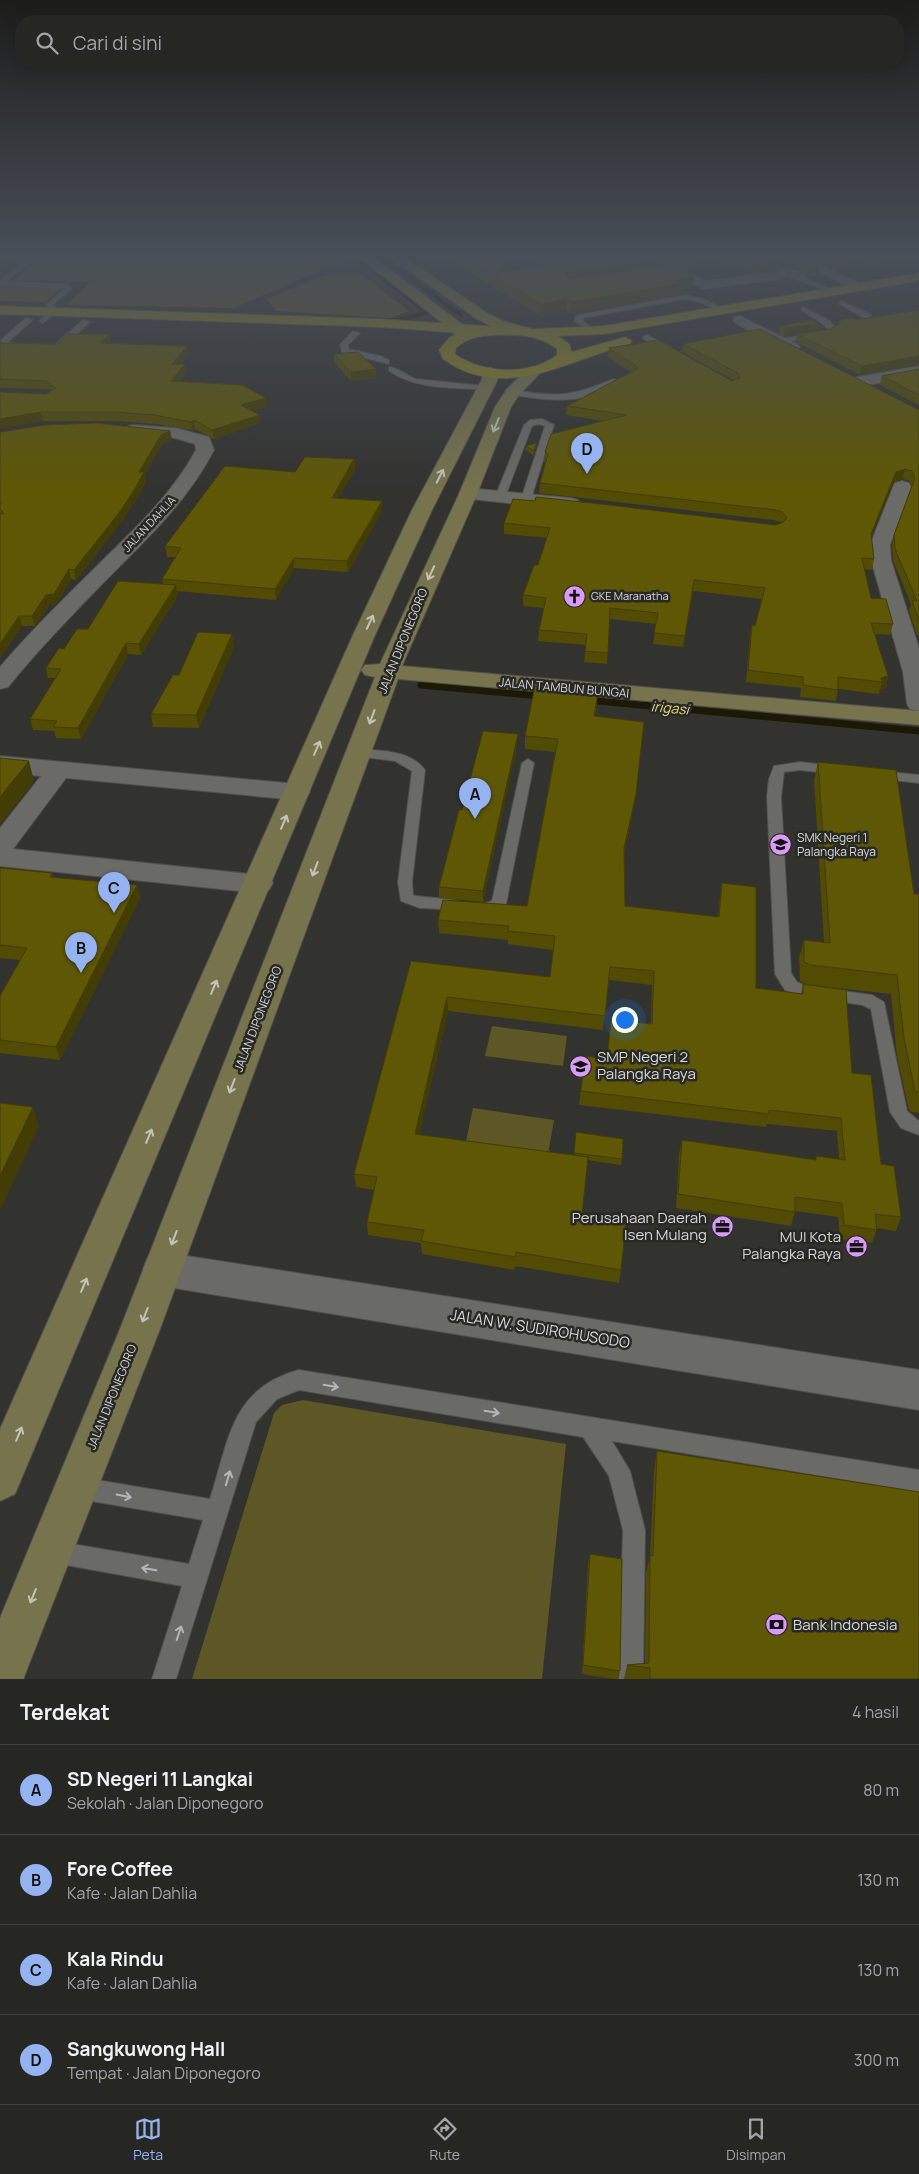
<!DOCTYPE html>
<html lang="id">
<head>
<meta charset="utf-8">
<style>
  body { margin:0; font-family:Manrope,sans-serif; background:#323230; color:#f1f3f6 }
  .you { position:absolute; left:624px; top:1019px; width:18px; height:18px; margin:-12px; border:4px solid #fff; border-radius:50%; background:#1a73e8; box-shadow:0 0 0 8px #1a73e833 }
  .badge { display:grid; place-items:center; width:32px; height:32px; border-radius:50%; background:#95b2f1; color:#111; font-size:16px; font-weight:700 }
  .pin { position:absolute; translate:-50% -41px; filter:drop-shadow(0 1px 2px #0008) }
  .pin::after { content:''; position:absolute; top:26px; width:18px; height:15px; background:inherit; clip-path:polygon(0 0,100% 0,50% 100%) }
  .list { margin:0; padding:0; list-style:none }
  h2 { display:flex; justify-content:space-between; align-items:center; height:65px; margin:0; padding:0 20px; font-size:21px }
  h2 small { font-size:16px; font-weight:400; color:#a4a5a6 }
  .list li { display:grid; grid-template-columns:32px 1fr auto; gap:15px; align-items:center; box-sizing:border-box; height:90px; padding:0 20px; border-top:1px solid #424341 }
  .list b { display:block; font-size:19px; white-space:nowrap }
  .list p { margin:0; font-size:16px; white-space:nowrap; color:#a4a5a6 }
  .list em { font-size:16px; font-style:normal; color:#a4a5a6 }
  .icon { flex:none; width:28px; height:28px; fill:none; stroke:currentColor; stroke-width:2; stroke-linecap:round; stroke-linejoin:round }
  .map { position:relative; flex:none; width:919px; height:1679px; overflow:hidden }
  .search { position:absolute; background:#262623; box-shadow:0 5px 20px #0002; left:15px; right:15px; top:15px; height:55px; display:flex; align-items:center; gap:12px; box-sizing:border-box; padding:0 18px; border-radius:20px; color:#a4a5a6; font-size:19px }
  .sheet { height:425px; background:#262623 }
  nav { display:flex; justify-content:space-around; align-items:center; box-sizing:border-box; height:70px; border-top:1px solid #424341; background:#262623; font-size:14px; color:#a4a5a6 }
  nav a { display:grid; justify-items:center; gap:2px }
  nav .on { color:#95b2f1 }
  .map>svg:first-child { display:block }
</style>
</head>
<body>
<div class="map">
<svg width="919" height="1679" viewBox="0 0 919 1679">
  <rect width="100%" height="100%" fill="#32322f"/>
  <g fill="#5c5724">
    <path d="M41,257H333L339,262L234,308L66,305L91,282L12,281Z"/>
    <path d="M360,274L409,311L391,318L276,311L267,299L326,275Z"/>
    <path d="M0,286L60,288L46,302L0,301Z"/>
    <path d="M492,1026L567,1036L563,1066L485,1056Z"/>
    <path d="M473,1108L554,1120L548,1154L466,1141Z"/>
    <path d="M303,1400L566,1444L542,1679H192L274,1413L282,1405Z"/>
  </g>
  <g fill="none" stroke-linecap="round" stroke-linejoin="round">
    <g stroke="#1b1904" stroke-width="4">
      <path d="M354,257L427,312"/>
      <path d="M381,257L461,315"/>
      <path d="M390,320H399L427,312"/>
    </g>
    <g stroke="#1b1904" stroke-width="7">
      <path d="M421,685L541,696"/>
      <path d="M587,700L919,731"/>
    </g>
    <defs>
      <g id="service">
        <path d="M29,257H36L6,282L67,284L72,288L53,305L59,310L43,323L39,321L51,310L46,305L65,288L0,286V281Z"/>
        <path d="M787,268L806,273V275L803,277L834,291L829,292L796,279L775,273ZM789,271L797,274L785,273Z"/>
        <path d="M685,295L704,299L725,310L719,311L700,302L685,299L583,318V321L596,331L592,333L575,322V317L579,315Z"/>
        <path d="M841,301L870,314L871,316L864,318L839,304Z"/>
        <path d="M803,307L830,321L837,330L828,336L778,343V339L826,332L829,330L824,325L801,310Z"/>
        <path d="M26,318L33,320L8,342L23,346V350L3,348L1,340Z"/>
        <path d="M83,320L90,322L62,348H56V344Z"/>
        <path d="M353,331L360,333L348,345L349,349L380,356L389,360V364L342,352L340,345Z"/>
        <path d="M647,335L671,347L672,349L665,351L644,339L643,337Z"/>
        <path d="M389,367C398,367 407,376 416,379L485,386L489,388L485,390C453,387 416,390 389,371Z"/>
        <path d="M613,379L620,381C596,402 557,402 527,397C521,396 514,396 509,392L513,390C556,397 572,397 613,379Z"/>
        <path d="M542,419L554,425L531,499L526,502L521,499L545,426L539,424L532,426L505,497L497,499L495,497L524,425L530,420Z"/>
        <path d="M360,749C383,751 410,750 425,770L412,882L413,895C425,899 461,897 466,906L464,910L420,908L401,901L398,882L412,771L395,761L356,756L354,753L356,750Z"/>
        <path d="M528,759L534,763L506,904C500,913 488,915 478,913L476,909L478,905L492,901L522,763Z"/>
        <path d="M800,762L834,766L840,770L834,774L800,770L784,772L781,797L791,973L797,982L806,986L872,995L884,1002L907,1111L919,1121V1135L901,1128L890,1112L871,1009L862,1005L798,995L785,990L775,974L767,797L769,779L774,766Z"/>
        <path d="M880,771L919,775V783L875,778L874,775Z"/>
        <path d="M299,1370L919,1470V1492L612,1441L630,1471L645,1530L643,1679H619L623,1530L609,1476L583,1437L299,1390L277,1399L256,1422L176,1679H152L182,1586L55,1563L47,1560L44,1552L47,1544L55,1541L189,1564L203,1520L79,1499L71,1496L68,1488L71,1480L79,1477L210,1499C229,1440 231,1388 299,1370Z"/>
      </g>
      <g id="minor">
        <path d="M533,257H550L563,262L590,261L596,265C584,278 548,265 534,260Z"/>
        <path d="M644,257H659L705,281L782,271L789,275L782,279L703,289Z"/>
        <path d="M789,257H805L867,287L860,291L855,290Z"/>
        <path d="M740,316L797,344L800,347L797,350H787L735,323L733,320L735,317Z"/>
        <path d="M919,366V376L857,387L849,382L857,377Z"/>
        <path d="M134,425L176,428L209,437L214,450C187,502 145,541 104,582C71,616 38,650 8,687L0,689V667C33,628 70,593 106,557C140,524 173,492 196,450L195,444L175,438L128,434L125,430L128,426Z"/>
        <path d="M902,481L909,483L911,487L890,545L891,560L919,648V711L910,709L907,704L903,672L871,560L870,545L893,487L895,483Z"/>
        <path d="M468,488L571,498L578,500L580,504L578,508L571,510L461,498L459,494L461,490Z"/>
        <path d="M0,756L297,784L306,786L310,792L306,798L297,800L66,778L13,849L269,876L273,883L269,890L259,893L0,866V828L41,776L0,772Z"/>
        <path d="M162,1252L919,1370V1410L162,1286L148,1281L143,1269L148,1257Z"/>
      </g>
      <g id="secondary">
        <path d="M534,366L542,371L519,395L511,407L477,494L402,666L919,711V725L398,679L160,1329L24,1677V1679H0V1618L120,1329L375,677L365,675L361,670L365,665L380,664L459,494L495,407L507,389L528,368Z"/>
        <path d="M490,367L498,372V379L432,510L375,635L15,1494L0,1501V1429L353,635L412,510L482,379V372Z"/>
      </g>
      <g id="primary">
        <path d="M359,257H373L462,324L470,337L468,340H458L451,330Z"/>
        <path d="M390,257H404L487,313L503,321L536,330L538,333L531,337L493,327L477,319Z"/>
      </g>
      <path id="trunk" d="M919,273V281L604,334L558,336L569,344L572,352L625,337L632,341L630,344C568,360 504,403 443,359L439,350L450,337L461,333L378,327L0,314V306L378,319L533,329L604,326ZM507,335C525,335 542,337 557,349V355C530,376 483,374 455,354L456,348C470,335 489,335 507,335Z"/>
    </defs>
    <use href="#service" stroke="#4f4f4c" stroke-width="2"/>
    <use href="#minor" stroke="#4f4f4c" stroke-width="2"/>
    <use href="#secondary" stroke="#4f4f4c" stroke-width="2"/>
    <use href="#primary" stroke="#4f4f4c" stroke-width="2"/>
    <use href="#trunk" stroke="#4f4f4c" stroke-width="2"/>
    <path stroke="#70706d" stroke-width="2" stroke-dasharray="1 1" stroke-linecap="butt" d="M67,257L65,260L78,262L89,257"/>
    <use href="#service" fill="#6a6a66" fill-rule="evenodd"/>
    <use href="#minor" fill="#6a6a66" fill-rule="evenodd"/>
    <use href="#secondary" fill="#76734d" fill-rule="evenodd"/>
    <use href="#primary" fill="#837d34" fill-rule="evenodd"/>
    <use href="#trunk" fill="#8b8323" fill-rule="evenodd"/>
  </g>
  <g fill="#514b04">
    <path d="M444,257H493L503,272L590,259V257H658L663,259L662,266L693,288L681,290L680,294L622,305L571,313L566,310L540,315Z"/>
    <path d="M662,257H801L818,274L807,276L806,271L787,266L751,273L733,263L689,270Z"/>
    <path d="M809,257H916L837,271Z"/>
    <path d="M919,310V365L860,375L796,342L797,334L784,336L779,334L780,326L818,331L830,329L856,320Z"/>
    <path d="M111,342L110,343L187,346L188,354L180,364H185L186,373L179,381L266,398L267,407L252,411L260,423L214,439L195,429L192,430L157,424L117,421H43L0,428L51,391L48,389L0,388V343L57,344Z"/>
    <path d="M683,344L919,410V635H917L909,611L911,604L893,560L892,545L894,535L912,486L910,481L903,479L893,482L871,537L874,559L872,570L864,569L871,598L893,624L890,635L875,634L888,676L886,688L880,689L879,694L838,689L836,701L800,697L801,688L746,682L750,636L752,625L755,626L762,599L693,591L683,647L653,644L656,624L610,619L607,664L584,662L586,645L538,641L539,630L544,608L523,606V595L538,565L547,538L504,534V523L775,525L782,524L781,522L773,520L539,493L540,483L545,463L544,462L545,452L603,421L566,415L567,406L631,372L608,357L609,348L732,381L733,380L682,352Z"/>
    <path d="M334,354L376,369V378L351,381L334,362Z"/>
    <path d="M919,369V405L880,385L882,376Z"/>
    <path d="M170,431L172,440L162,444L145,474L146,481L137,498L121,522L76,580L71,579L56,604L49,605L35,626H22L0,658V432Z"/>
    <path d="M526,446L536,447L533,455L526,450Z"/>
    <path d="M354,459L355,469L338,498L382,501V511L348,572L294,568L276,600L177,591L178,595L141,655L128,654L81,739L56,738L54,731L33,730L30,719L55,678H48L46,668L64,649L88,629L163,584L162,579L175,557H167L165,546L295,472Z"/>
    <path d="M232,634L234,647L199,728L153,727L151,714L179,675Z"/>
    <path d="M598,692L595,717L634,807L624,854L625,906L718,917L720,896L722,883L756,988L801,994L803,984H806L800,981L799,958L804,940L824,942L814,780L818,762L914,894H919V1113L911,1112L909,1110L897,1056L891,994L810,985L852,1073L881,1164L901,1217L896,1231L877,1228L872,1243L840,1239L838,1217L795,1211L791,1226L676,1208L679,1154L682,1140L815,1160L816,1156L839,1159L837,1131L767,1124L766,1127L579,1105L585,1056L607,1059L651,1023L652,985L609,980L603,1030L448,1011L419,1135L574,1156L576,1132L622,1159L621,1165L587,1160L582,1215L621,1270L619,1283L515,1266L514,1270L422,1254L421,1243L368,1235L367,1222L374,1190L356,1187L354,1174L411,961L550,977L553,950L508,944V940L439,933L438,920L527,906L555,752L525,749V736Z"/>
    <path d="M517,745L483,902L439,898V887L462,810Z"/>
    <path d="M0,868L52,873L53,877L137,885L140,898L60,1060L0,1053V996L20,960L0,958Z"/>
    <path d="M657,1451L919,1679H624L627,1665L645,1663L646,1573L650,1557L654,1470Z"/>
    <path d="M590,1554L620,1671L618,1679H612L582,1674L588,1564Z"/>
  </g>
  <g fill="#423d04">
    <path d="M4,257H20L0,274V260Z"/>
    <path d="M590,257H609L590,259Z"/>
    <path d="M726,257H734L733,263L689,270V263Z"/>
    <path d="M874,257H916L837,271L839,263Z"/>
    <path d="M663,259L662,270L566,284L565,275L566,273Z"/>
    <path d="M789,259L787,266L751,273L752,265Z"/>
    <path d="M503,264V275L497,273Z"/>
    <path d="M820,266L818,274L807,276L809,268Z"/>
    <path d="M694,277L693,288L681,290L680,294L622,305L571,313L572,302L675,280Z"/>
    <path d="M567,299L566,310L540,315L541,304Z"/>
    <path d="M819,324L818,331L784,336L785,328Z"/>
    <path d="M110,334L111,342L101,351L100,343Z"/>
    <path d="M187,346L188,354L173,372L172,364Z"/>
    <path d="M919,356V365L860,375L862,366Z"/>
    <path d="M185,364L186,373L172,389L171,381Z"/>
    <path d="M376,369V378L351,381V372Z"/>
    <path d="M266,398L267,407L242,414L241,405Z"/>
    <path d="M41,412L43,421L0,428V419Z"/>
    <path d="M260,415V423L214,439L212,430Z"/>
    <path d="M194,420L195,429L192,430L191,422Z"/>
    <path d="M170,431L172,440L162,444L145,474L146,481L137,498L121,522L76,580L74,570L139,472L161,435Z"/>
    <path d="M354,459L355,469L332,508V498Z"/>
    <path d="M905,469L903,479L893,482L868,544L871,534L896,472Z"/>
    <path d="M382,501V511L348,572L347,561Z"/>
    <path d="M294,558V568L276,600L275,589Z"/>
    <path d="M69,569L71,579L56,604L49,605L35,626L32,616L46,595Z"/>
    <path d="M176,585L178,595L141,655L139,644Z"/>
    <path d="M19,616L22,626L0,658V644Z"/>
    <path d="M232,634L234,647L199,728L196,715Z"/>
    <path d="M126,643L128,654L81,739L78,728Z"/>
    <path d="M888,676L886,688L880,689L882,682L881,678Z"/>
    <path d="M644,722L634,807L622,861L624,848Z"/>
    <path d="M518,734L517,745L483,902V891Z"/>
    <path d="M29,761L34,781L0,825V797Z"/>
    <path d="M137,885L140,898L60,1060L56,1047Z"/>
    <path d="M447,997L448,1011L416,1148L415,1134Z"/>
    <path d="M33,1107L39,1126L0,1211V1176Z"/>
  </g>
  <g fill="#5e5705" stroke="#423d04">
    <path d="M0,257H4L0,260Z"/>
    <path d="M462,257H493L503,264L497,273L608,257H658L663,259L566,273L565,275L570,279L671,265L694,277L675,280L681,283L623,294L572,302L567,299L541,304Z"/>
    <path d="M678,257H726L689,263Z"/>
    <path d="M736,257H801L820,266L809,268L808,264L789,259L752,265Z"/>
    <path d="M826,257H874L839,263Z"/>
    <path d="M919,310V356L862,366L797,334L830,329L840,323V320L852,318L856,320Z"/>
    <path d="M812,320L819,324L785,328L780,326Z"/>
    <path d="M760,329L919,410V622L912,600L917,601L895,549L894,535L915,478L912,471L905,469L896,472L871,534L874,559L862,558L871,598L886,599L893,624L871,623L888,676L881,678L882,682L838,677V690L803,685V677L748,670L752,625L755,626L765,588L694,580L685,636L654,633L658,613L610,608L608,653L585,651L587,634L539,630L546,598L523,595L534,565H538L550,528L504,523L513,499L535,501L536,497L610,505L775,525L782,523L787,518L782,512L775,510L540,483L548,454L545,452L551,434L627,415L567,406L639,368L609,348L658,340L732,381L740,378L738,373L683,344Z"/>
    <path d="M69,334H110L100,343L187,346L172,364H185L171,381L242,385L266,398L241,405L260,415L212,430L194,420L191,422L155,415L115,412H41L0,419V392L46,394L56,388L46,381L0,379V343L57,344Z"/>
    <path d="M358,352L376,369L351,372L334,354Z"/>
    <path d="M919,369V395L882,376Z"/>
    <path d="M96,423L170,431L161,435L139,472H144L135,489L119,513L74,570L69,569L54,594L46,595L32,616H19L0,644V513L4,514L0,509V503H2L0,501V432L45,425Z"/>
    <path d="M536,443L534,451L526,446Z"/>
    <path d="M305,457L354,459L332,498L382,501L347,561L294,558L275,589L162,579L181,548L165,546L225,466L295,472Z"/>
    <path d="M118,581L176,585L139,644L126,643L78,728L53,727L57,721L30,719L61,669L46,668L59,648L64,649L77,629H88Z"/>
    <path d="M198,632L232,634L196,715L151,714L173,675H179Z"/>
    <path d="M535,686L598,692L594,716L644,722L636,794L624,848L625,906L719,917L722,883L756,887V988L803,994V984L846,990L852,1073L871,1075L881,1164L894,1166L901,1217L875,1214L877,1230L844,1225L842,1203L795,1197V1212L678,1194L682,1140L816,1160V1156L845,1160L841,1118L769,1110V1114L581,1091L585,1056L607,1059L611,1019L652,1024L654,971L610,967L605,1016L447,997L415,1134L588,1157L582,1215L626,1223L621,1270L516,1252L515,1257L421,1241L424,1230L367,1222L377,1177L354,1174L411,961L550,977L555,936L508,931L509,926L438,920L443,900L527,906L558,739L525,736Z"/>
    <path d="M483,731L518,734L483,891L439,887L459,810H462Z"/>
    <path d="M0,758L29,761L0,797Z"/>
    <path d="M818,762L896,770L914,894H919V1093L915,1091L904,1038L897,975L811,965L804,962V940L830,943Z"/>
    <path d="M0,868L52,873L50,877L137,885L56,1047L0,1040V996L27,948L0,945Z"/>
    <path d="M0,1103L33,1107L0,1176Z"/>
    <path d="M576,1132L623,1139L622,1159L574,1153Z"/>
    <path d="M657,1451L919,1492V1679H650V1668L627,1665L649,1663L650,1555L653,1556Z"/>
    <path d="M590,1554L622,1559L620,1671L583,1665Z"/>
  </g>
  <defs><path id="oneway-shaft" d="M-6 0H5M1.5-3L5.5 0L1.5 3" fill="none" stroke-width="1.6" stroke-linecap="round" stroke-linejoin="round" transform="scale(1.25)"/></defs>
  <g stroke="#c4c3ba">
    <use href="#oneway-shaft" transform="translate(496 425) rotate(112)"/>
    <use href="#oneway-shaft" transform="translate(440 476) rotate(-63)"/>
    <use href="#oneway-shaft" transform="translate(431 573) rotate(115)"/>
    <use href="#oneway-shaft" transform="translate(370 622) rotate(-65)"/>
    <use href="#oneway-shaft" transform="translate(372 717) rotate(110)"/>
    <use href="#oneway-shaft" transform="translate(317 748) rotate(-66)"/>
    <use href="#oneway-shaft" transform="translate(284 822) rotate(-67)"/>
    <use href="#oneway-shaft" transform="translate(315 869) rotate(111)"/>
    <use href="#oneway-shaft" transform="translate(214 987) rotate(-67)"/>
    <use href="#oneway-shaft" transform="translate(232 1086) rotate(111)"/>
    <use href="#oneway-shaft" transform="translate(149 1136) rotate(-67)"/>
    <use href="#oneway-shaft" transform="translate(174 1238) rotate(111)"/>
    <use href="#oneway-shaft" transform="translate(84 1285) rotate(-67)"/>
    <use href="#oneway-shaft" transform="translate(145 1315) rotate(111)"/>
    <use href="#oneway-shaft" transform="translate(19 1434) rotate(-67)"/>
    <use href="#oneway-shaft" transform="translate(33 1596) rotate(112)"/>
  </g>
  <g stroke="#b6b6b4">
    <use href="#oneway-shaft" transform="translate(331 1386) rotate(9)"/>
    <use href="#oneway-shaft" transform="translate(492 1412) rotate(9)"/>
    <use href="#oneway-shaft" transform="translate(228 1478) rotate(-73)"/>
    <use href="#oneway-shaft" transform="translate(124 1496) rotate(11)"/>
    <use href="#oneway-shaft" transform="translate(149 1569) rotate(-170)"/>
    <use href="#oneway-shaft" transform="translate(179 1633) rotate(-72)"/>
  </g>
  <linearGradient id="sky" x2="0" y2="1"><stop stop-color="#1c1c1a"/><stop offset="0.52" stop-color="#494f58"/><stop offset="1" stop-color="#494f58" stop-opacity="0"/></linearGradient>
  <rect width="919" height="492" fill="url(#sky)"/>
  <defs>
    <symbol id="church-disc" viewBox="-11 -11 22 22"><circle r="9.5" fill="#d99af8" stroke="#282825"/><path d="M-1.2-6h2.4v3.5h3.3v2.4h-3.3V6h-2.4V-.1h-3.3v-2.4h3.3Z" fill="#111"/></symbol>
    <symbol id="school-disc" viewBox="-11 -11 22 22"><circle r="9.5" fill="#d99af8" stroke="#282825"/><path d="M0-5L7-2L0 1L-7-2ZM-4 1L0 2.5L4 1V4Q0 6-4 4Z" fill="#111"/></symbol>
    <symbol id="office-disc" viewBox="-11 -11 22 22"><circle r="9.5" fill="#d99af8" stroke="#282825"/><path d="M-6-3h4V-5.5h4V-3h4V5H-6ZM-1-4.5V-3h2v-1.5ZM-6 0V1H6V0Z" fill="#111"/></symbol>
    <symbol id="bank-disc" viewBox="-11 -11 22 22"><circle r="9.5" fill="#d99af8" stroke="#282825"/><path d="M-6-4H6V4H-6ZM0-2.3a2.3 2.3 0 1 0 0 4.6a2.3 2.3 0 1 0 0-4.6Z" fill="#111"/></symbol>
  </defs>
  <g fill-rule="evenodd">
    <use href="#church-disc" x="562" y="584" width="25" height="25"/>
    <use href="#school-disc" x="768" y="832" width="25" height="25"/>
    <use href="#school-disc" x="568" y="1054" width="25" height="25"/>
    <use href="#office-disc" x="710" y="1214" width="25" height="25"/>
    <use href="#office-disc" x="844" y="1234" width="25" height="25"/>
    <use href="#bank-disc" x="764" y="1612" width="25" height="25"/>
  </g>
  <g text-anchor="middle" stroke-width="5" stroke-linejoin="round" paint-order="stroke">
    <g font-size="11" fill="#d7d7d5" stroke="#282825">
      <text transform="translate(149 524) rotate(-47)" y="4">JALAN DAHLIA</text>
    </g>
    <g font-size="11" fill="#d7d7d5" stroke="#282825" text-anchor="start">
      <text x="591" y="600">GKE Maranatha</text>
    </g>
    <g font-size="12" fill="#d7d7d5" stroke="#282825">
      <text transform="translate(403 641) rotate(-68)" y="4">JALAN DIPONEGORO</text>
      <text transform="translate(564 688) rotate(5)" y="4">JALAN TAMBUN BUNGAI</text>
      <text transform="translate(258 1019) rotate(-69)" y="4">JALAN DIPONEGORO</text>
      <text transform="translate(112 1397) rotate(-68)" y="4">JALAN DIPONEGORO</text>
    </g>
    <g font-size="12" fill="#d7d7d5" stroke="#282825" text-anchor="start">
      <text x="797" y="842">SMK Negeri 1<tspan x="797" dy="14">Palangka Raya</tspan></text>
    </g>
    <g font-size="14" font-style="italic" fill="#e3d975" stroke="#282825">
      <text transform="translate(670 708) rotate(5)" y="5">irigasi</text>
    </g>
    <g font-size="15" fill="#d7d7d5" stroke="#282825" text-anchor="start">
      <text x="597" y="1062">SMP Negeri 2<tspan x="597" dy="17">Palangka Raya</tspan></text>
      <text x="707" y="1223" text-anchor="end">Perusahaan Daerah<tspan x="707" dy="17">Isen Mulang</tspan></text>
      <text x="841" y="1242" text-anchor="end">MUI Kota<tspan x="841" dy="17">Palangka Raya</tspan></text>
      <text x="793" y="1630">Bank Indonesia</text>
    </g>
    <g font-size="15" fill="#d7d7d5" stroke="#282825">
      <text transform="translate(540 1329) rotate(9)" y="5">JALAN W. SUDIROHUSODO</text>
    </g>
  </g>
</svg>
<div class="you"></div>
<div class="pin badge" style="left:475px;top:819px">A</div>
<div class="pin badge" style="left:81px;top:973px">B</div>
<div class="pin badge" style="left:114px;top:913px">C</div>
<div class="pin badge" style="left:587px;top:474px">D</div>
<div class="search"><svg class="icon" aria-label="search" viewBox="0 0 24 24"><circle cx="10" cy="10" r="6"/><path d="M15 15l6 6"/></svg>Cari di sini</div>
</div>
<section class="sheet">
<h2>Terdekat<small>4 hasil</small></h2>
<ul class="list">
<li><span class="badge">A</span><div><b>SD Negeri 11 Langkai</b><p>Sekolah · Jalan Diponegoro</p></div><em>80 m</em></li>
<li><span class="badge">B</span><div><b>Fore Coffee</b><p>Kafe · Jalan Dahlia</p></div><em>130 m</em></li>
<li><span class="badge">C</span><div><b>Kala Rindu</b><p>Kafe · Jalan Dahlia</p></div><em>130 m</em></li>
<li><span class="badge">D</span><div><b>Sangkuwong Hall</b><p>Tempat · Jalan Diponegoro</p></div><em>300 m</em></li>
</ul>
</section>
<nav>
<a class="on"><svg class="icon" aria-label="map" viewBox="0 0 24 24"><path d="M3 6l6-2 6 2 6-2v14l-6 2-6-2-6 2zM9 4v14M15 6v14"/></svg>Peta</a>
<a><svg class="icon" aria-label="directions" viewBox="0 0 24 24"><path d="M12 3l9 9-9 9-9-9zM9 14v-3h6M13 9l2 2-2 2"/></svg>Rute</a>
<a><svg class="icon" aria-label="saved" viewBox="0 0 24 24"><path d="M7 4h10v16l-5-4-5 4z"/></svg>Disimpan</a>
</nav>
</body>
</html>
